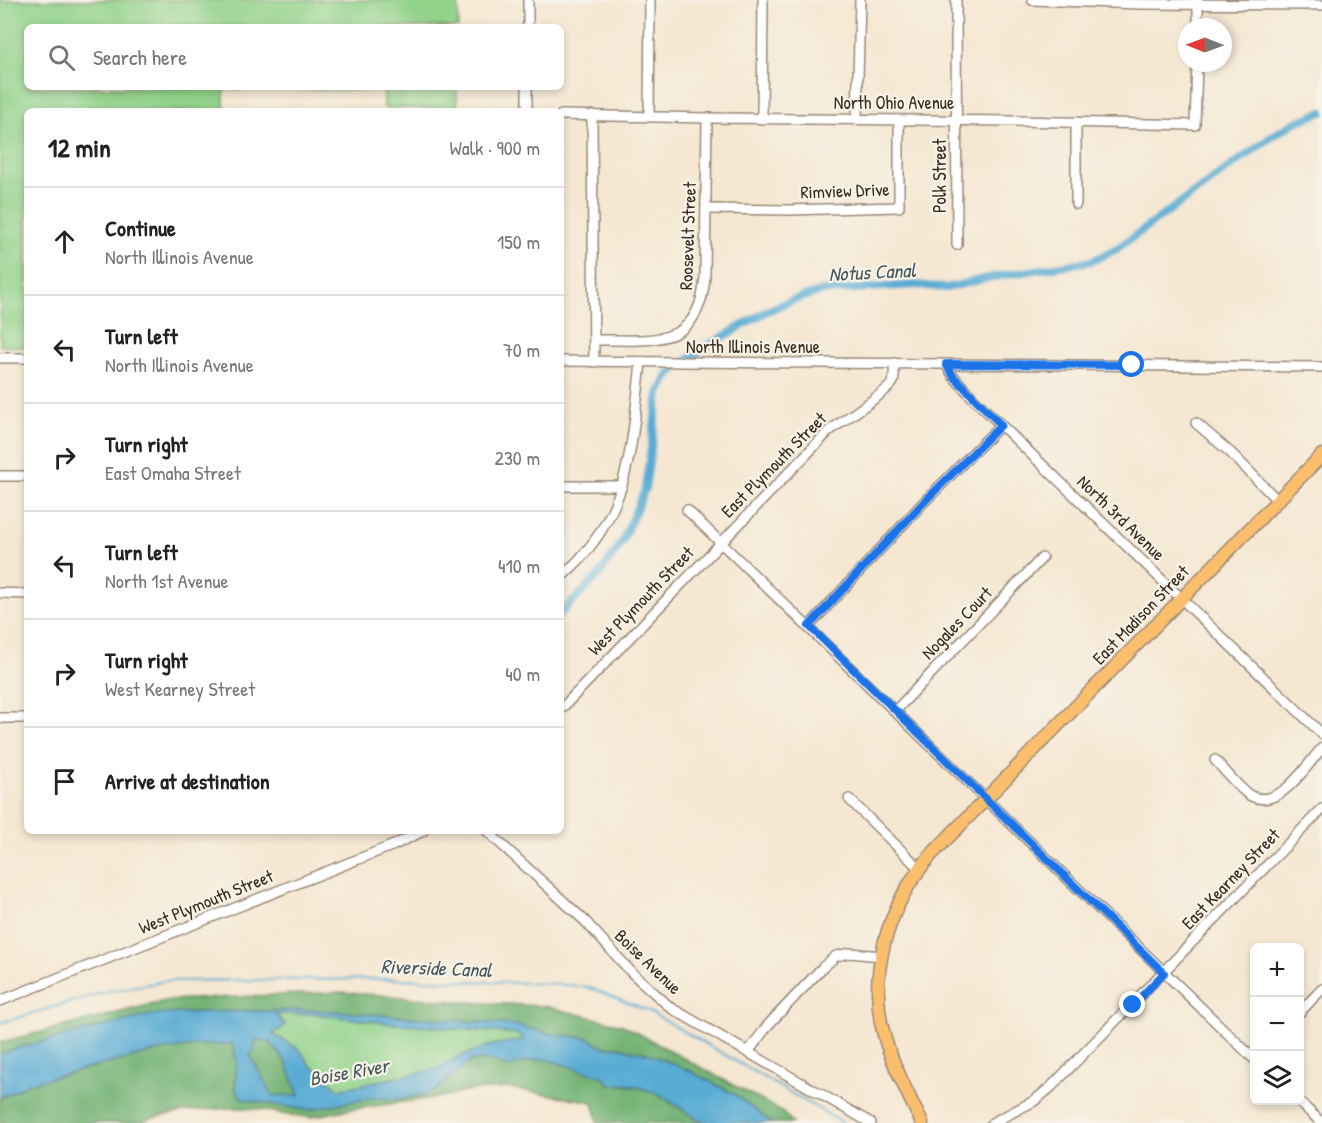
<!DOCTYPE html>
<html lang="en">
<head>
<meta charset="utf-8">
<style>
  body { margin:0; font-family:"Patrick Hand",sans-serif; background:#f2f2f2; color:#222 }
  .controls { position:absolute; right:18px; bottom:18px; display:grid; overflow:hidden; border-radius:9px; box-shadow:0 3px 9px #0003 }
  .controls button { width:54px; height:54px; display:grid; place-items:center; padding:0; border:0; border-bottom:2px solid #e0e0e0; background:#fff; color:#222; font:30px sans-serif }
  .compass { position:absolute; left:1178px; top:18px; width:54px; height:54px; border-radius:50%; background:#fff; box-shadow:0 3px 9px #0003; rotate:271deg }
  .stop { position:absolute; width:18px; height:18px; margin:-14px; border:4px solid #1a73e8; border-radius:50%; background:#fff }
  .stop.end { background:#1a73e8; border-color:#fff; box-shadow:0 2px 6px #0008 }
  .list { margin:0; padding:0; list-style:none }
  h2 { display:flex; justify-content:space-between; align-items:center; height:78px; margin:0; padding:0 24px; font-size:26px }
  h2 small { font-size:20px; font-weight:400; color:#767676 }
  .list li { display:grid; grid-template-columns:39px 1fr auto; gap:18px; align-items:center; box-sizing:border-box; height:108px; padding:0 24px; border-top:2px solid #e0e0e0 }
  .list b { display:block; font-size:22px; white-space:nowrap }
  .list p { margin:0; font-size:20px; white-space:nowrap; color:#767676 }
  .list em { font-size:20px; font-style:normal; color:#767676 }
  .icon { flex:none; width:33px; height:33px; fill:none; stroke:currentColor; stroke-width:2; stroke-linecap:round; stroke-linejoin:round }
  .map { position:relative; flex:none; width:1322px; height:1123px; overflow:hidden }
  .search { position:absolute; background:#fff; box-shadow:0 3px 9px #0003; left:24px; top:24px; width:540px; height:66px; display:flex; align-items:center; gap:15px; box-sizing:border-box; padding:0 21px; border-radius:9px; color:#767676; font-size:22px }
  .panel { position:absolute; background:#fff; box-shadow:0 3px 9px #0003; left:24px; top:108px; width:540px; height:726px; border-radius:9px }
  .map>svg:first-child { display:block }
</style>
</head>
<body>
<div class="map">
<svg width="1322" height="1123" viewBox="0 0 1322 1123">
  <rect width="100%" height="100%" fill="#f7f3e8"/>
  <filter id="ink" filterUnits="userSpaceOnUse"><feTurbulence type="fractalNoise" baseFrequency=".0167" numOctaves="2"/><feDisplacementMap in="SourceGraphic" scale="12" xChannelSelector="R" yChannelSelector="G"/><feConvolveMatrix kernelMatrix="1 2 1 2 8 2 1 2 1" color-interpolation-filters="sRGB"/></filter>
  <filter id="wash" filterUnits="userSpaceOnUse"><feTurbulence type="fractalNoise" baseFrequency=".008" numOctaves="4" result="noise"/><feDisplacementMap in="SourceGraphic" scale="24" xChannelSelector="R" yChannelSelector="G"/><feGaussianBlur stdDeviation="1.35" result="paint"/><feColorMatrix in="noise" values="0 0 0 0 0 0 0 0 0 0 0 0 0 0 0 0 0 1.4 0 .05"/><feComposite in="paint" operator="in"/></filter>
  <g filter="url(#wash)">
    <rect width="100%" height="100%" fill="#f5e7d1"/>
    <g fill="#90d289" stroke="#667e54" stroke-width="1.5">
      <path d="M0,0H458V27H27V87H457V109L384,108V90L224,89V111H27V347L0,346Z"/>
      <path d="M274,1014H316L388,1023L517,1034L524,1040L458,1057L437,1069L339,1089L311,1066L299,1049L271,1033L280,1029L279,1019Z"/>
    </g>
    <g fill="#74b475" stroke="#586f4a" stroke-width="1.5">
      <path d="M341,992L465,1002L544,1006L623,1025L781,1111L793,1123H772L734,1094L686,1069L649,1054L617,1047H601L589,1038L551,1034L516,1025L317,1010L200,1012L150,1015L17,1048L0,1054V1042L169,1000Z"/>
      <path d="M255,1040L269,1041L286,1062L299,1096L272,1095L250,1055L254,1050Z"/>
      <path d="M233,1044L237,1063L235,1088L242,1099L307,1110L371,1098L402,1099L460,1069L472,1060H491L507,1067L532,1060L545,1059L604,1077L609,1084C626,1085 643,1086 659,1095C676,1104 691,1116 709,1123H598L593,1102L508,1088L475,1090L441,1097L346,1110L311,1117L287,1115L261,1109L231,1108L189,1111L151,1118L142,1123H0V1098L30,1083L158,1051L200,1045Z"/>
    </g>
    <path fill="#59acd4" stroke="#4a6b79" stroke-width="1.5" fill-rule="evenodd" d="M317,1010L516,1025L551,1034L589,1038L601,1047H617L649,1054L686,1069L734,1094L772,1123H709L697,1119L657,1093L631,1085L609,1084L604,1077L545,1059L532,1060L507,1067L491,1060H472L434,1092L402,1099L371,1098L307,1110L242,1099L235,1088L237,1063L233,1044L200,1045L158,1051L30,1083L0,1098V1054L17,1048L150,1015L200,1012ZM275,1014H316L388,1023L517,1034L524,1040L491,1045L458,1057L437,1069L339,1089L311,1066L299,1049L272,1034L281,1029L285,1024ZM255,1040L269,1041L286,1062L299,1096L272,1095L250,1055L254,1050Z"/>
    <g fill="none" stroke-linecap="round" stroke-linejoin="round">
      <path stroke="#59acd4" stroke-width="2" d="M0,1023L105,992L165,981L392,979L556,984L587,987L647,1010L843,1123"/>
      <path stroke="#59acd4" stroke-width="8" d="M561,613L600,574L622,542L645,489L659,393L669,374L701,350L767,311L793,300L823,291L916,285L947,288L987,278L1092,261L1115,250L1274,135L1296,122L1322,112"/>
    </g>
  </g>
  <g filter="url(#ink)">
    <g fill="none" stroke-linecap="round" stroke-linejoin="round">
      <defs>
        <g id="minor">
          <path d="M956,0L957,245"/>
          <path d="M1032,0L1140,4L1322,5"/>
          <path d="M528,27V0"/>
          <path d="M1198,27V0"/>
          <path d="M527,111V87"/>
          <path d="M561,115L707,118L1015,121L1195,125L1197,63"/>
          <path d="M592,115L594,362"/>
          <path d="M649,117L650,0"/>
          <path d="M762,119L763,0"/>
          <path d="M857,119L860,0"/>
          <path d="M1076,204V122"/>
          <path d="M706,209L788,210L899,207V120"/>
          <path d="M594,340C651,339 699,351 705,277L707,118"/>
          <path d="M0,358H27"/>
          <path d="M561,361C815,365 1068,363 1322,367"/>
          <path d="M946,364L954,377L974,399L1322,734"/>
          <path d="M1196,423L1232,454L1278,501"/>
          <path d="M0,476H27"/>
          <path d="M561,486H622"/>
          <path d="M687,510L1254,1059"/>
          <path d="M561,577C631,517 631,448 641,363"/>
          <path d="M0,593L27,594"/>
          <path d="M809,626L924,502L1001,425"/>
          <path d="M561,709L828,432C839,423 890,390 893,382C895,377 894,368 894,363"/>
          <path d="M896,710L1042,558"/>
          <path d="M0,718H27"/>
          <path d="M1215,760C1223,768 1242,792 1251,796C1280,810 1306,766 1322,748"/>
          <path d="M849,799L919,868"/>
          <path d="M487,831L585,921L632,973L671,1008L871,1123"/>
          <path d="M0,1001L394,845L423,831"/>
          <path d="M1300,1012L1322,989"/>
          <path d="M748,1052L768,1025L822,968L836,956L850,953L881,956"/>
          <path d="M1297,1100L1322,1123"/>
          <path d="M992,1123L1034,1101L1051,1087L1322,809"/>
        </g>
        <path id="major" d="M922,1123C909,1096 894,1068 885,1039C866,975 888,904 931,855L1322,455"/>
      </defs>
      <use href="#minor" stroke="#988878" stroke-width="12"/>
      <use href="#major" stroke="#988878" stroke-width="15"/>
      <use href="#minor" stroke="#fff" stroke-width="9"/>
      <use href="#major" stroke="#fabe6d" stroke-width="12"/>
    </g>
  </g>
  <g fill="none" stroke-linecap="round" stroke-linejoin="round" filter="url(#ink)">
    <path stroke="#1a73e8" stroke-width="8" d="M1132,365L946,364L954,377L1001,425L924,502L809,626L1164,973L1133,1005"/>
  </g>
  <g text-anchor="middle" stroke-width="4.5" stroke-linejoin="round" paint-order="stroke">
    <g font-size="18" fill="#3b2a1e" stroke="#f7f3e8">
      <text x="894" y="109">North Ohio Avenue</text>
      <text transform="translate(940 176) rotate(-90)" y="6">Polk Street</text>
      <text transform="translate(845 191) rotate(-2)" y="6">Rimview Drive</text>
      <text transform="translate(688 236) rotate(-88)" y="6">Roosevelt Street</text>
      <text x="753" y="353">North Illinois Avenue</text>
      <text transform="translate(774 465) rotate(-45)" y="6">East Plymouth Street</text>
      <text transform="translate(1121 518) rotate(44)" y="6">North 3rd Avenue</text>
      <text transform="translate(641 601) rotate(-46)" y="6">West Plymouth Street</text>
      <text transform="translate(1141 615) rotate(-46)" y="6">East Madison Street</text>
      <text transform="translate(957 623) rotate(-46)" y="6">Nogales Court</text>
      <text transform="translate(1231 879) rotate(-46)" y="6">East Kearney Street</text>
      <text transform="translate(206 902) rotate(-22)" y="6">West Plymouth Street</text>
      <text transform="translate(648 962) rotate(44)" y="6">Boise Avenue</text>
    </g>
    <g font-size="20" font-style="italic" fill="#46585e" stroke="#f7f3e8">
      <text transform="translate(872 272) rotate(-3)" y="7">Notus Canal</text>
      <text transform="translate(436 968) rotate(2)" y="7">Riverside Canal</text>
      <text transform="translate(349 1072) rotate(-10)" y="7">Boise River</text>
    </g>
  </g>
</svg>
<div class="controls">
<button>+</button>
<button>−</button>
<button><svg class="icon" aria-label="layers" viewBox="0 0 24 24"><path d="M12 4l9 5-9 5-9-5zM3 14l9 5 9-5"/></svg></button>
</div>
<svg class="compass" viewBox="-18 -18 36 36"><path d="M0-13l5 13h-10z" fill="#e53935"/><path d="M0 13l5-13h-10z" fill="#767676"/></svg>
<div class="stop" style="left:1132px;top:365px"></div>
<div class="stop end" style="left:1133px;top:1005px"></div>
<div class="search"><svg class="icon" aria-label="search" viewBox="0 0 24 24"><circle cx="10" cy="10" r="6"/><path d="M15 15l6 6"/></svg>Search here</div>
<section class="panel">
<h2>12 min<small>Walk · 900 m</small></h2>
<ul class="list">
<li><svg class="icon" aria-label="ahead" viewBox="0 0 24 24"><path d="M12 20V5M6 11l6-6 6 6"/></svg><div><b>Continue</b><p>North Illinois Avenue</p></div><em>150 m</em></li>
<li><svg class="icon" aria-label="left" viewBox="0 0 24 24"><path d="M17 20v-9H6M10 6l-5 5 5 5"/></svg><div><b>Turn left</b><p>North Illinois Avenue</p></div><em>70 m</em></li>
<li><svg class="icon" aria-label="right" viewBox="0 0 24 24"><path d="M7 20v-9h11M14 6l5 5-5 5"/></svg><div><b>Turn right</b><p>East Omaha Street</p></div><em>230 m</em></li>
<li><svg class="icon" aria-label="left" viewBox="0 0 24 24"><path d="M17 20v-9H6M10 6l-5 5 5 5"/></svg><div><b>Turn left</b><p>North 1st Avenue</p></div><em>410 m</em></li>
<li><svg class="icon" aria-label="right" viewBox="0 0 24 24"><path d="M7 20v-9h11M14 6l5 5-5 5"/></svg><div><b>Turn right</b><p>West Kearney Street</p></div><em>40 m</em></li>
<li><svg class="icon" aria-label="arrive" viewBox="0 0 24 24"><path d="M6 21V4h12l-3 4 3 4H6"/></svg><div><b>Arrive at destination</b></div></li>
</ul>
</section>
</div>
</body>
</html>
